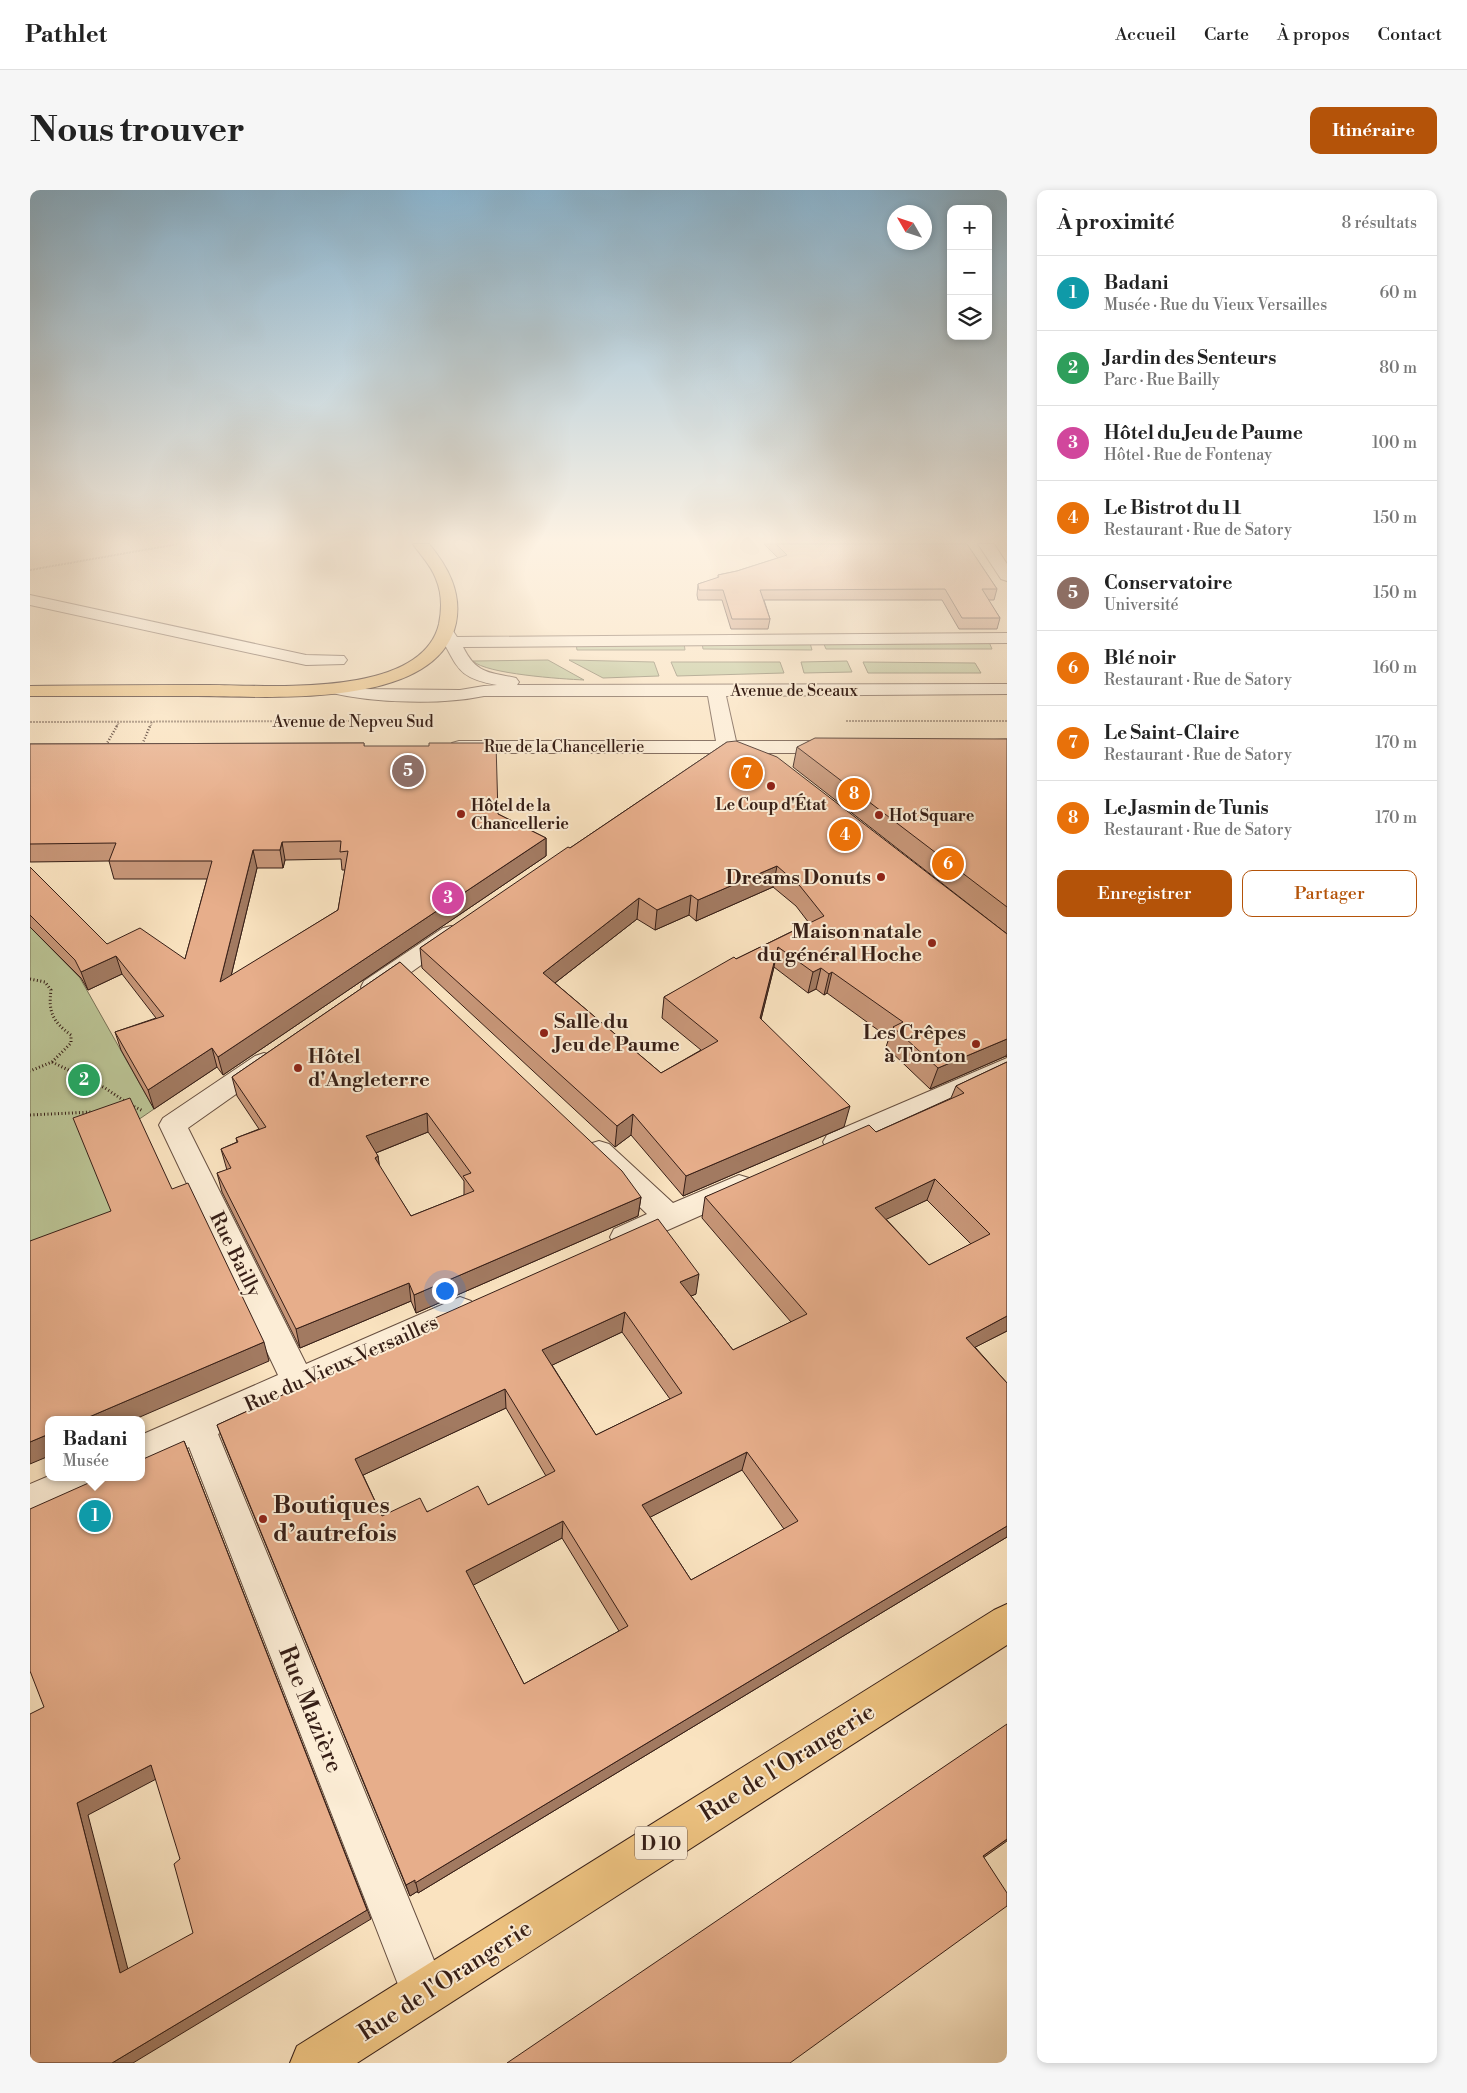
<!DOCTYPE html>
<html lang="fr">
<head>
<meta charset="utf-8">
<style>
  body { margin:0; font-family:"Libre Bodoni",serif; background:#f6f6f6; color:#222 }
  .controls { position:absolute; right:15px; top:15px; display:grid; overflow:hidden; border-radius:10px; box-shadow:0 2px 8px #0003 }
  .controls button { width:45px; height:45px; display:grid; place-items:center; padding:0; border:0; border-bottom:1px solid #e0e0e0; background:#fff; color:#222; font:25px sans-serif }
  .compass { position:absolute; left:857px; top:15px; width:45px; height:45px; border-radius:50%; background:#fff; box-shadow:0 2px 8px #0003; rotate:309deg }
  .you { position:absolute; left:414px; top:1100px; width:18px; height:18px; margin:-12px; border:4px solid #fff; border-radius:50%; background:#1a73e8; box-shadow:0 0 0 8px #1a73e833 }
  .badge { display:grid; place-items:center; width:32px; height:32px; border-radius:50%; background:#b45309; color:#fff; font-size:16px; font-weight:700 }
  .pin { position:absolute; translate:-50% -50%; border:2px solid #fff; box-shadow:0 1px 5px #0006 }
  .popup { position:absolute; left:15px; top:1226px; width:100px; height:65px; box-sizing:border-box; display:grid; place-content:center; border-radius:10px; background:#fff; filter:drop-shadow(0 1px 4px #0005); font-size:16px; white-space:nowrap; color:#767676 }
  .popup b { font-size:19px; color:#222 }
  .popup::after { content:''; position:absolute; left:50%; top:100%; margin-left:-10px; border:10px solid transparent; border-top-color:#fff }
  .list { margin:0; padding:0; list-style:none }
  h2 { display:flex; justify-content:space-between; align-items:center; height:65px; margin:0; padding:0 20px; font-size:21px }
  h2 small { font-size:16px; font-weight:400; color:#767676 }
  .list li { display:grid; grid-template-columns:32px 1fr auto; gap:15px; align-items:center; box-sizing:border-box; height:75px; padding:0 20px; border-top:1px solid #e0e0e0 }
  .list b { display:block; font-size:19px; white-space:nowrap }
  .list p { margin:0; font-size:16px; white-space:nowrap; color:#767676 }
  .list em { font-size:16px; font-style:normal; color:#767676 }
  .actions { display:flex; gap:10px; padding:15px 20px }
  .actions a { flex:1; padding:11px 0; border:1px solid #b45309; border-radius:10px; text-align:center; font-size:18px; color:#b45309 }
  .actions .main { background:#b45309; color:#fff }
  .icon { flex:none; width:28px; height:28px; fill:none; stroke:currentColor; stroke-width:2; stroke-linecap:round; stroke-linejoin:round }
  .map { position:relative; flex:none; width:977px; height:1873px; overflow:hidden; border-radius:10px }
  header { display:flex; align-items:center; gap:30px; box-sizing:border-box; height:70px; padding:0 25px; background:#fff; border-bottom:1px solid #e0e0e0 }
  header strong { font-size:24px }
  nav { display:flex; gap:28px; margin-inline-start:auto; font-size:18px }
  .intro { display:flex; align-items:center; justify-content:space-between; box-sizing:border-box; height:120px; padding:0 30px }
  h1 { margin:0; font-size:35px }
  .button { padding:12px 22px; border-radius:10px; background:#b45309; color:#fff; font-size:18px; font-weight:700 }
  main { display:flex; gap:30px; padding:0 30px }
  aside { flex:1; background:#fff; border-radius:10px; box-shadow:0 2px 8px #0003 }
  .map>svg:first-child { display:block }
</style>
</head>
<body>
<header>
<strong>Pathlet</strong>
<nav><a>Accueil</a><a>Carte</a><a>À propos</a><a>Contact</a></nav>
</header>
<div class="intro"><h1>Nous trouver</h1><a class="button">Itinéraire</a></div>
<main>
<div class="map">
<svg width="977" height="1873" viewBox="0 0 977 1873">
  <rect width="100%" height="100%" fill="#fae3c0"/>
  <filter id="stains"><feTurbulence type="fractalNoise" baseFrequency=".004" numOctaves="4"/><feColorMatrix values="0 0 0 0 .2 0 0 0 0 .09 0 0 0 0 .02 0 0 0 .5 -.17"/></filter>
  <radialGradient id="worn" r=".72"><stop offset=".6" stop-color="#630" stop-opacity="0"/><stop offset="1" stop-color="#630" stop-opacity=".3"/></radialGradient>
  <g fill="#bbc495" stroke="#787156">
    <path d="M793,452H959L962,459H796Z"/>
    <path d="M654,453L655,460H547L546,454Z"/>
    <path d="M672,453H780L782,460L673,459Z"/>
    <path d="M518,470L554,490C532,489 456,484 443,471Z"/>
    <path d="M539,470L624,472L629,486L573,488Z"/>
    <path d="M817,471L822,482L774,483L771,472Z"/>
    <path d="M641,472H750L754,483L647,486Z"/>
    <path d="M833,472L945,473L951,483H838Z"/>
    <path d="M0,737L50,788L124,919L108,930L88,1041L0,1074Z"/>
  </g>
  <g fill="none" stroke-linecap="round" stroke-linejoin="round">
    <defs>
      <g id="minor">
        <path d="M948,354H964L977,374V391L971,389Z"/>
        <path d="M0,405L276,465L314,466L317,470L314,474L276,475L0,415Z"/>
        <path d="M415,437L421,438L427,447L977,443V453L433,457C447,485 460,482 486,488L489,492L487,495L977,494V504L696,506L706,551H806L813,553L816,557L813,561L806,563H429L422,561L419,557L422,553L429,551H686L678,506H454C412,515 344,513 302,503L299,499L302,495L308,494L329,499L430,500L454,496L467,495C423,487 429,475 407,442L409,438Z"/>
        <path d="M421,736L429,738L433,743L429,748L352,803L343,805L334,803L331,797L334,791L413,738Z"/>
        <path d="M234,863L243,866L247,872L243,878L158,938L276,1174L430,1107L441,1111L446,1120L441,1129L188,1244L417,1802L410,1818L394,1825L378,1818L371,1802L159,1257L111,1278V1245L248,1185L129,935L133,928L225,866Z"/>
        <path d="M977,868V888L817,959L807,962L797,959L793,952L797,945Z"/>
        <path d="M569,951L579,954L643,1013L709,985L719,988L723,996L719,1004L595,1059L584,1055L580,1047L584,1039L617,1024L559,968L555,961L559,954Z"/>
        <path d="M19,1286V1287H71L66,1298L0,1328V1294Z"/>
      </g>
      <g id="major">
        <path d="M383,354H399C418,377 432,402 426,433C407,521 235,506 167,506C111,506 56,506 0,506V496C60,495 119,495 179,495C238,495 391,509 409,434C412,419 412,403 406,389C401,375 391,366 383,354Z"/>
        <path d="M977,1414V1455L327,1873H260L267,1856L964,1420Z"/>
      </g>
    </defs>
    <use href="#minor" stroke="#674f40" stroke-width="2"/>
    <use href="#major" stroke="#361e16" stroke-width="2"/>
    <g stroke="#361e16" stroke-width="2" stroke-dasharray="0.5 1" stroke-linecap="butt">
      <path d="M0,380L148,354"/>
      <path d="M816,531H977"/>
      <path d="M0,532L334,531"/>
      <path d="M86,537L89,532"/>
      <path d="M120,537L122,532"/>
    </g>
    <g stroke="#361e16" stroke-width="2.5" stroke-dasharray="1 2" stroke-linecap="butt">
      <path d="M79,555H76L87,536"/>
      <path d="M110,555H112L120,536"/>
    </g>
    <g stroke="#361e16" stroke-width="3" stroke-dasharray="1 2.5" stroke-linecap="butt">
      <path d="M0,789L15,792L21,800C18,822 23,832 41,845V853L22,872L0,881"/>
      <path d="M22,872L75,898L96,912"/>
      <path d="M101,915L113,921"/>
      <path d="M0,925L62,922"/>
    </g>
    <use href="#minor" fill="#fcedd6" fill-rule="evenodd"/>
    <use href="#major" fill="#edc280" fill-rule="evenodd"/>
  </g>
  <g fill="#c79678" stroke="#361e16" fill-rule="evenodd">
    <path d="M734,354H937L967,399L964,410H958L970,428L967,439H929L912,410H734L740,429L738,439H701L692,410H668L667,405L668,394L688,388V385L707,381L748,368Z"/>
    <path d="M977,549V744L763,577L767,557Z"/>
    <path d="M697,552L977,744V867L976,866L900,899L856,857L859,848L797,803L794,805L786,799L778,803L744,777L731,829L814,937L653,1006L601,945L585,957L392,778L390,758L540,658ZM743,697L766,716L779,733L706,769L634,807L632,828L671,860L631,883L525,793L607,729L625,740L659,725L666,731Z"/>
    <path d="M334,553V556L468,624L516,648V666L193,885L187,877L124,919L91,860L85,842L126,828L92,784L58,800L51,788L0,737V677L77,754L155,769L177,689H84L79,671L0,672V554ZM311,669L312,680H315L308,720L201,786L227,678H253L255,670Z"/>
    <path d="M370,772L611,1007L608,1026L386,1123L381,1111L270,1158L192,1002L187,983L197,980L191,959L207,952L206,948L229,939L207,906L202,887ZM398,942L434,991V1005L381,1026L349,976L348,966L346,963Z"/>
    <path d="M977,872V1141L945,1157L977,1193V1347L388,1703V1701L380,1706L194,1253L187,1235L397,1139L396,1132L666,1104L661,1106L703,1160L761,1132L672,1028L675,1007L846,942L921,908L926,896ZM897,1010L941,1054L899,1075L856,1029ZM592,1142L640,1209L566,1245L522,1175ZM476,1218L516,1286L458,1315L352,1326L333,1285ZM712,1280L754,1339L661,1390L620,1327ZM532,1348L589,1441L494,1494L443,1395Z"/>
  </g>
  <g fill="#a27a61" stroke="#361e16">
    <path d="M516,648V666L193,885L188,867Z"/>
    <path d="M252,652L255,670L253,678L250,660Z"/>
    <path d="M223,660L227,678L195,811L190,792Z"/>
    <path d="M747,676L743,697L666,731L668,710Z"/>
    <path d="M661,705L659,725L625,740L627,720Z"/>
    <path d="M609,708L607,729L512,803L513,783Z"/>
    <path d="M748,757L744,777L726,849L730,828Z"/>
    <path d="M86,766L92,784L58,800L51,782Z"/>
    <path d="M791,778L786,799L778,803L783,782Z"/>
    <path d="M802,782L797,803L794,805L799,784Z"/>
    <path d="M977,849V864L976,866L900,899L908,878Z"/>
    <path d="M182,858L187,877L124,919L118,900Z"/>
    <path d="M820,916L814,937L653,1006L656,986Z"/>
    <path d="M397,923L398,942L338,966L336,946Z"/>
    <path d="M603,924L601,945L585,957L587,936Z"/>
    <path d="M348,966L351,986L345,968Z"/>
    <path d="M905,989L897,1010L838,1038L845,1018Z"/>
    <path d="M611,1007L608,1026L386,1123L384,1105Z"/>
    <path d="M669,1084L666,1104L647,1112L650,1092Z"/>
    <path d="M379,1093L381,1111L270,1158L266,1139Z"/>
    <path d="M595,1122L592,1142L512,1180V1160Z"/>
    <path d="M977,1126V1141L926,1167L936,1148Z"/>
    <path d="M234,1152L239,1171L103,1230H52Z"/>
    <path d="M475,1199L476,1218L329,1287L325,1269Z"/>
    <path d="M19,1244V1266L0,1274V1252Z"/>
    <path d="M154,1251L341,1729L103,1873H82L337,1720Z"/>
    <path d="M717,1262L712,1280L609,1333L612,1315Z"/>
    <path d="M533,1331L532,1348L438,1398L436,1381Z"/>
    <path d="M977,1336V1347L388,1703L385,1693Z"/>
    <path d="M121,1575L130,1587L58,1625L101,1791L90,1783L47,1613Z"/>
    <path d="M977,1649V1651L939,1678L953,1666Z"/>
    <path d="M385,1690L388,1701L380,1706L376,1695Z"/>
  </g>
  <g fill="#e7ae8b" stroke="#361e16" fill-rule="evenodd">
    <path d="M746,354H937L967,399H952L970,428H932L915,399L730,400L740,429H702L693,400H669L668,394L689,387L688,385L707,381L757,365Z"/>
    <path d="M785,548L977,549V717L767,557Z"/>
    <path d="M706,551L747,567L977,744V849L908,878L863,837L873,832L802,782L799,784L791,778L783,782L748,757L730,828L820,916L656,986L603,924L587,936L390,758L538,657L540,658L697,552ZM747,676L770,696L794,726L706,769L704,767L634,807L688,851L631,883L513,783L609,708L627,720L661,705L668,710Z"/>
    <path d="M334,553V556H399V553H466L468,624L516,648L188,867L182,858L118,900L85,842L134,826L86,766L51,782L45,770L0,725V677L77,754L110,738L155,769L182,671H79L86,653L0,654V554ZM311,651L310,662L318,661L308,720L190,792L223,660H250L252,652Z"/>
    <path d="M370,772L592,981L611,1007L384,1105L379,1093L266,1139L187,983L201,978L191,959L208,952L206,948L236,937L202,887ZM397,923L441,983L433,986L444,1001L381,1026L345,968L348,966L336,946Z"/>
    <path d="M977,872V1126L936,1148L977,1193V1336L385,1693V1690L376,1695L187,1235L399,1138L396,1132L628,1029L669,1084L650,1092L703,1160L777,1124L675,1007L839,935L846,942L934,903L926,896ZM905,989L960,1044L899,1075L845,1018ZM595,1122L652,1203L566,1245L512,1160ZM475,1199L525,1281L458,1315L448,1296L397,1322L390,1308L352,1326L325,1269ZM717,1262L768,1331L661,1390L612,1315ZM533,1331L598,1436L494,1494L436,1381Z"/>
    <path d="M100,908L142,999L158,993L234,1152L52,1230H19V1244L0,1252V1051L81,1021L43,928Z"/>
    <path d="M154,1251L337,1720L82,1873H0V1524L14,1517L0,1481V1319L72,1287H111V1270ZM121,1575L150,1669L144,1674L163,1743L90,1783L47,1613Z"/>
    <path d="M977,1534V1649L953,1666L977,1703V1716L760,1873H477Z"/>
  </g>
  <linearGradient id="sky" x2="0" y2="1"><stop stop-color="#8bb8d5"/><stop offset="0.57" stop-color="#fdf2e3"/><stop offset="1" stop-color="#fdf2e3" stop-opacity="0"/></linearGradient>
  <rect width="977" height="616" fill="url(#sky)"/>
  <g fill="#8f2418" stroke="#fcedd6" stroke-width="2">
    <circle cx="741" cy="596" r="5"/>
    <circle cx="431" cy="624" r="5"/>
    <circle cx="849" cy="625" r="5"/>
    <circle cx="851" cy="687" r="5"/>
    <circle cx="902" cy="753" r="5"/>
    <circle cx="514" cy="843" r="5"/>
    <circle cx="946" cy="854" r="5"/>
    <circle cx="268" cy="878" r="5"/>
    <circle cx="233" cy="1329" r="5"/>
  </g>
  <g text-anchor="middle" stroke-width="4" stroke-linejoin="round" paint-order="stroke">
    <g font-size="16" fill="#361e16" stroke="#fcedd6">
      <text x="764" y="506">Avenue de Sceaux</text>
      <text x="323" y="537">Avenue de Nepveu Sud</text>
      <text x="534" y="562">Rue de la Chancellerie</text>
    </g>
    <g font-size="16" font-weight="bold" fill="#361e16" stroke="#fcedd6" text-anchor="start">
      <text x="741" y="620" text-anchor="middle">Le Coup d'État</text>
      <text x="441" y="621">Hôtel de la<tspan x="441" dy="18">Chancellerie</tspan></text>
      <text x="859" y="631">Hot Square</text>
    </g>
    <rect fill="#fcedd6" stroke="#715c50" stroke-width="1" x="605" y="1636.5" width="52" height="33" rx="4"/>
    <g font-size="19" font-weight="bold" fill="#361e16">
      <text x="631" y="1660">D 10</text>
    </g>
    <g font-size="20" font-weight="bold" fill="#361e16" stroke="#fcedd6" text-anchor="end">
      <text x="841" y="694">Dreams Donuts</text>
      <text x="892" y="748">Maison natale<tspan x="892" dy="23">du général Hoche</tspan></text>
      <text x="524" y="838" text-anchor="start">Salle du<tspan x="524" dy="23">Jeu de Paume</tspan></text>
      <text x="936" y="849">Les Crêpes<tspan x="936" dy="23">à Tonton</tspan></text>
      <text x="278" y="873" text-anchor="start">Hôtel<tspan x="278" dy="23">d'Angleterre</tspan></text>
    </g>
    <g font-size="20" fill="#361e16" stroke="#fcedd6">
      <text transform="translate(206 1064) rotate(64)" y="7">Rue Bailly</text>
      <text transform="translate(311 1173) rotate(-24)" y="7">Rue du Vieux Versailles</text>
    </g>
    <g font-size="24" font-weight="bold" fill="#361e16" stroke="#fcedd6" text-anchor="start">
      <text x="243" y="1323">Boutiques<tspan x="243" dy="28">d’autrefois</tspan></text>
    </g>
    <g font-size="24" fill="#361e16" stroke="#fcedd6">
      <text transform="translate(281 1519) rotate(68)" y="8">Rue Mazière</text>
      <text transform="translate(757 1572) rotate(-32)" y="8">Rue de l'Orangerie</text>
      <text transform="translate(415 1790) rotate(-33)" y="8">Rue de l'Orangerie</text>
    </g>
  </g>
  <rect width="100%" height="100%" filter="url(#stains)"/>
  <rect width="100%" height="100%" fill="url(#worn)"/>
</svg>
<div class="controls">
<button>+</button>
<button>−</button>
<button><svg class="icon" aria-label="layers" viewBox="0 0 24 24"><path d="M12 4l9 5-9 5-9-5zM3 14l9 5 9-5"/></svg></button>
</div>
<svg class="compass" viewBox="-18 -18 36 36"><path d="M0-13l5 13h-10z" fill="#e53935"/><path d="M0 13l5-13h-10z" fill="#767676"/></svg>
<div class="you"></div>
<div class="pin badge" style="left:65px;top:1326px;background:#0f9aa8">1</div>
<div class="popup"><b>Badani</b>Musée</div>
<div class="pin badge" style="left:54px;top:890px;background:#2e9e5b">2</div>
<div class="pin badge" style="left:418px;top:708px;background:#d1479c">3</div>
<div class="pin badge" style="left:815px;top:645px;background:#e8710a">4</div>
<div class="pin badge" style="left:378px;top:581px;background:#8d6e63">5</div>
<div class="pin badge" style="left:918px;top:674px;background:#e8710a">6</div>
<div class="pin badge" style="left:717px;top:583px;background:#e8710a">7</div>
<div class="pin badge" style="left:824px;top:604px;background:#e8710a">8</div>
</div>
<aside>
<h2>À proximité<small>8 résultats</small></h2>
<ul class="list">
<li><span class="badge" style="background:#0f9aa8">1</span><div><b>Badani</b><p>Musée · Rue du Vieux Versailles</p></div><em>60 m</em></li>
<li><span class="badge" style="background:#2e9e5b">2</span><div><b>Jardin des Senteurs</b><p>Parc · Rue Bailly</p></div><em>80 m</em></li>
<li><span class="badge" style="background:#d1479c">3</span><div><b>Hôtel du Jeu de Paume</b><p>Hôtel · Rue de Fontenay</p></div><em>100 m</em></li>
<li><span class="badge" style="background:#e8710a">4</span><div><b>Le Bistrot du 11</b><p>Restaurant · Rue de Satory</p></div><em>150 m</em></li>
<li><span class="badge" style="background:#8d6e63">5</span><div><b>Conservatoire</b><p>Université</p></div><em>150 m</em></li>
<li><span class="badge" style="background:#e8710a">6</span><div><b>Blé noir</b><p>Restaurant · Rue de Satory</p></div><em>160 m</em></li>
<li><span class="badge" style="background:#e8710a">7</span><div><b>Le Saint-Claire</b><p>Restaurant · Rue de Satory</p></div><em>170 m</em></li>
<li><span class="badge" style="background:#e8710a">8</span><div><b>Le Jasmin de Tunis</b><p>Restaurant · Rue de Satory</p></div><em>170 m</em></li>
</ul>
<div class="actions"><a class="main">Enregistrer</a><a>Partager</a></div>
</aside>
</main>
</body>
</html>
